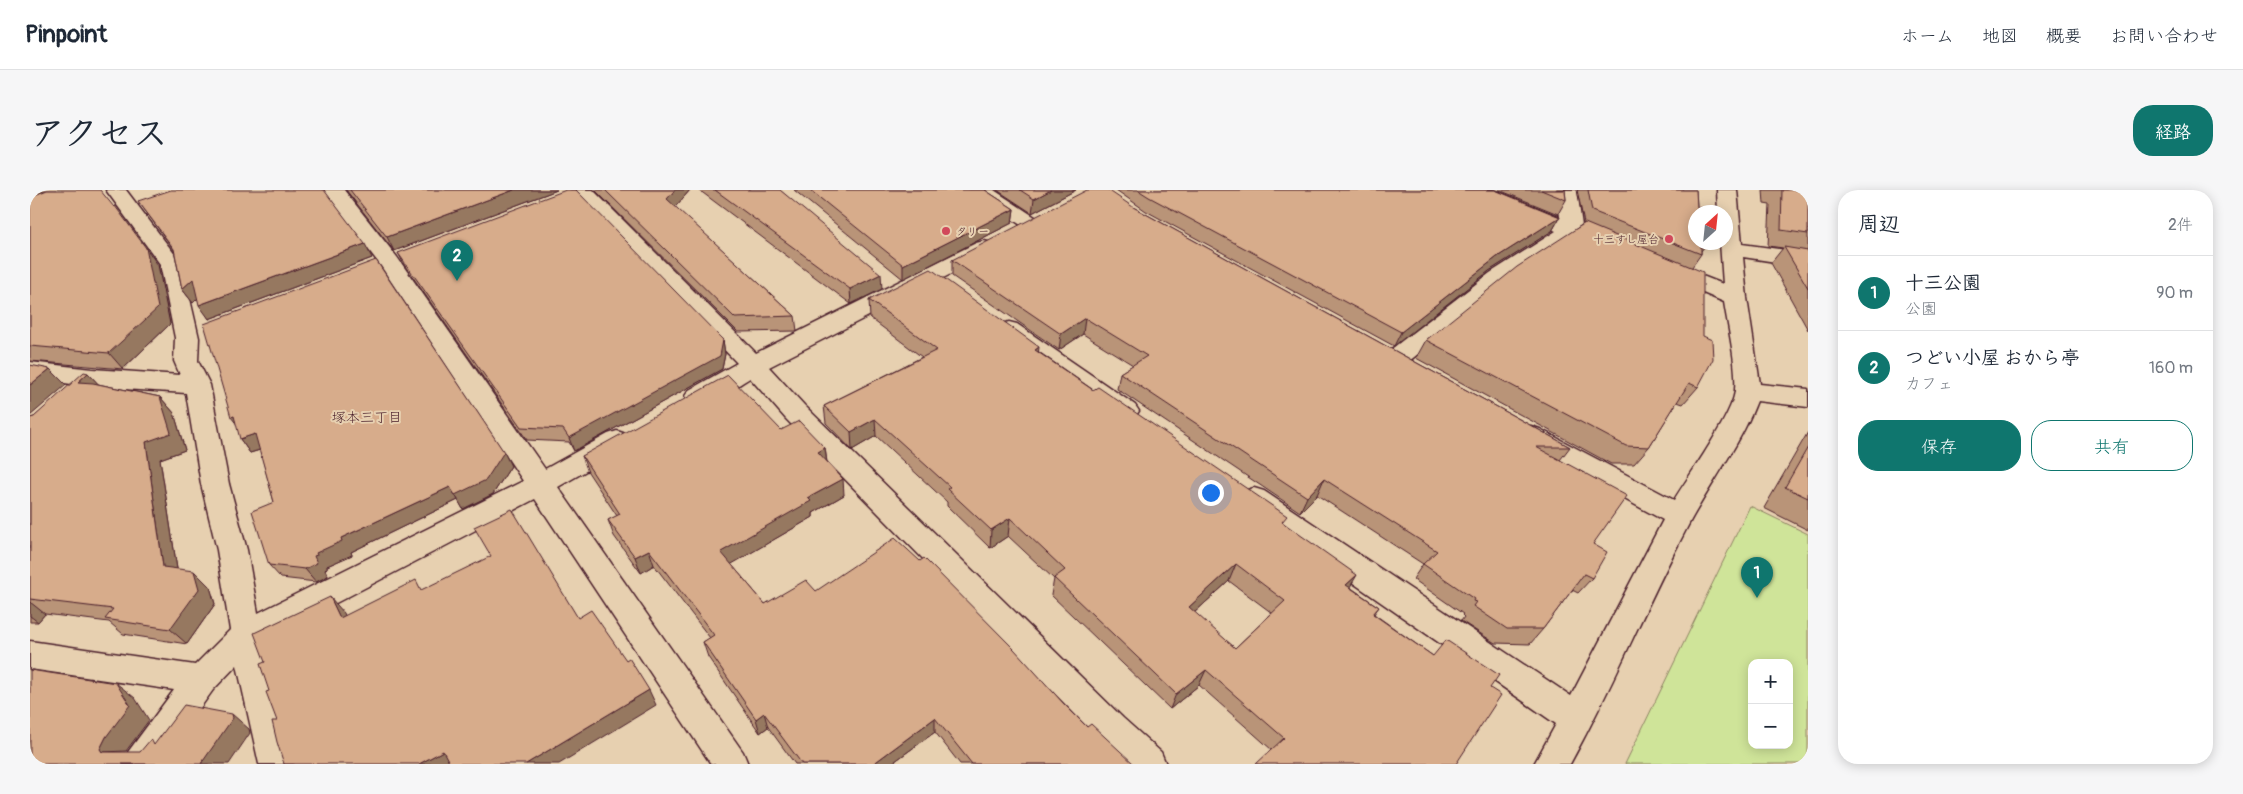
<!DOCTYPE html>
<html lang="ja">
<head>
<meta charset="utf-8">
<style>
  body { margin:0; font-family:Pangolin,"Klee One",sans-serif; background:#f6f6f7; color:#1f2937 }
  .controls { position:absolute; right:15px; bottom:15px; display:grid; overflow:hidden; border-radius:10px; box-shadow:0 2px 12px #0003 }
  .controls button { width:45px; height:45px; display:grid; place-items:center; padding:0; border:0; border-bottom:1px solid #e0e1e3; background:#fff; color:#1f2937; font:25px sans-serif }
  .compass { position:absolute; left:1658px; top:15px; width:45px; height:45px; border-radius:50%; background:#fff; box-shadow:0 2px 12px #0003; rotate:27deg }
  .you { position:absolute; left:1180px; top:302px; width:18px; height:18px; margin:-12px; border:4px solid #fff; border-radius:50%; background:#1a73e8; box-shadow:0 0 0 8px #1a73e833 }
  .badge { display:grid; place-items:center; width:32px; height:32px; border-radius:50%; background:#0f766e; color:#fff; font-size:16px; font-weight:700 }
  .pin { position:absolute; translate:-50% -41px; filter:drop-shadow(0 1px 2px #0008) }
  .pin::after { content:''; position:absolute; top:26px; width:18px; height:15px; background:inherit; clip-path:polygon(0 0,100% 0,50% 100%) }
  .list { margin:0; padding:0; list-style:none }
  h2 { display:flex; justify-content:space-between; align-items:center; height:65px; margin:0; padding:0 20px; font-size:21px }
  h2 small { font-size:16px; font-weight:400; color:#747a83 }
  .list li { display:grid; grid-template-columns:32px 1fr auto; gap:15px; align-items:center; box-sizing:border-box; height:75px; padding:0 20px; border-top:1px solid #e0e1e3 }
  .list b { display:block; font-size:19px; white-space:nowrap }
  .list p { margin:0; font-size:16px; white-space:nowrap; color:#747a83 }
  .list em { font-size:16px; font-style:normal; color:#747a83 }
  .actions { display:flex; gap:10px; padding:15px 20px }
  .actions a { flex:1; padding:11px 0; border:1px solid #0f766e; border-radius:20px; text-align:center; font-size:18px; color:#0f766e }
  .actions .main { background:#0f766e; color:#fff }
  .map { position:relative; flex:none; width:1778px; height:574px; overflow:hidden; border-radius:20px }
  header { display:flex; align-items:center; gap:30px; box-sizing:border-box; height:70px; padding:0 25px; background:#fff; border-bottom:1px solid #e0e1e3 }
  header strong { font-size:24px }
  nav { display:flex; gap:28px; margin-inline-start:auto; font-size:18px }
  .intro { display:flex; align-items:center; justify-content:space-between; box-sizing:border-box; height:120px; padding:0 30px }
  h1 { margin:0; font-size:35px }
  .button { padding:12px 22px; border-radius:20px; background:#0f766e; color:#fff; font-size:18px; font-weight:700 }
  main { display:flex; gap:30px; padding:0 30px }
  aside { flex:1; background:#fff; border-radius:20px; box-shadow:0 2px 12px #0003 }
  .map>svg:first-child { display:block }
</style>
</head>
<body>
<header>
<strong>Pinpoint</strong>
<nav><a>ホーム</a><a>地図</a><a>概要</a><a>お問い合わせ</a></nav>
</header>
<div class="intro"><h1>アクセス</h1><a class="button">経路</a></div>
<main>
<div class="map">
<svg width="1778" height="574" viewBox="0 0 1778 574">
  <rect width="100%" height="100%" fill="#e7d0b0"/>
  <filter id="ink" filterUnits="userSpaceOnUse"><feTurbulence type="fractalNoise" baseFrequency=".02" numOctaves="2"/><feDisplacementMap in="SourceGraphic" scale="10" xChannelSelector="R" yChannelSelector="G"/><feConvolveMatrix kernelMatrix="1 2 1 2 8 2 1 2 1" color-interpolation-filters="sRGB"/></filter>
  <g filter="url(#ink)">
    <path fill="#cfe499" stroke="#8c8262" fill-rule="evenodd" d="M1720,316L1778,344V574H1595ZM1722,473H1759V555H1722Z"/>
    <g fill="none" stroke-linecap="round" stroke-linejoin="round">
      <defs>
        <g id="minor">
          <path d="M76,0H96L152,74L169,148L168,171L180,195L199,294L217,360L228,423L493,291L351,76L293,0H314L367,67L515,279L578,244L587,241L596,244L600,251L596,258L528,297L713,562L718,574H681L505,309L233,451L263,574H229L207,475L183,500L130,574H93L98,562L144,500L0,479V451L165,475L200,440L187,360L171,294L156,203L62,197L0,188V172L62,179L150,185L144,171L145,148L130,74Z"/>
          <path d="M541,0H563L726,163L946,53L954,51L962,53L965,58L962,63L739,177L774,215L1093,528L1131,562L1136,574H1094L756,229L720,188C703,198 679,218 659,212L655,206L659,200L707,173Z"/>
          <path d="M940,0H964L1008,29L1012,33L1008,37L1001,39L994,37L943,4Z"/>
          <path d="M1436,0H1464L1530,27L1527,0H1547L1552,36L1584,49L1587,54L1584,59L1576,61L1568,59L1544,48L1476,93L1373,176L1364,178L1355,176L1352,170L1355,164L1460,83L1526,41L1439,4Z"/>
          <path d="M1687,0H1707L1712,54L1778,63V77L1713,67L1717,108L1730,194L1778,199V217L1727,211C1711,253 1683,290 1661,330C1618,410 1584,495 1540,574H1504L1526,534L1214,317L1210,309L1214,301L1224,298L1234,301L1541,506L1633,330L1492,253L1488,246L1492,239L1501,236L1510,239L1644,310C1658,287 1704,223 1705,200C1707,174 1698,138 1694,112L1631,85L1628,80L1631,75L1639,73L1693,94L1690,52H1696V22H1688Z"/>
          <path d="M979,132L987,134L1105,215L1109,221L1105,227L1096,230L1087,227L971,146L967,140L971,134Z"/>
        </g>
      </defs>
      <use href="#minor" stroke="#4a1f2b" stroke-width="3"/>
      <use href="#minor" fill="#e7d0b0" fill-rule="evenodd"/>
    </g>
    <g fill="#b99478" stroke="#4a1f2b" fill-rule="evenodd">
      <path d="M0,0L128,75L140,134L93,179L0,171Z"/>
      <path d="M316,0H527L364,61Z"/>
      <path d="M565,0H660L645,17L765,126L767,141L708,142Z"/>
      <path d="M669,0H750L852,99L821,114Z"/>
      <path d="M764,0H955L984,19L982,33L873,89Z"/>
      <path d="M967,0H1046L1002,23Z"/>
      <path d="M1086,0H1465L1530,27L1522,41L1459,81L1364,156L1116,21Z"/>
      <path d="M1469,0H1535L1536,10L1528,24Z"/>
      <path d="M1547,0H1666L1667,17L1675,56L1671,61V64L1662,77L1668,197L1653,214L1647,212L1619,257L1604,274H1581L1386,168L1396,150L1554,33Z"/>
      <path d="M1733,0H1778V140L1741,73L1753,58L1738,56L1740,15L1734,14Z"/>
      <path d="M108,11L342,68L179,129L167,108L163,113L152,99L144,60Z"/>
      <path d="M1103,17L1540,257L1530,270L1563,354L1562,388L1548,403L1542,400L1513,439L1500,454L1465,453L1431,431L1434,427L1432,425L1433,424L1383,389L1393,374L1287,305L1270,322L1087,199L1090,183L1103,175L1053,144L1029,160L922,86V70Z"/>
      <path d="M368,63L693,150L695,164L692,179L544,261L539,252L497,250L375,76Z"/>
      <path d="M839,110L1009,162L1254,333L1320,397L1349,417L1344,424L1403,466L1469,485L1242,560L1169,495L1140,519L1021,405L1024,389L978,346L960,358L917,316V312L846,246L822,260L796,233L794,216L892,167L840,128ZM1199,391L1242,423L1205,458L1164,423Z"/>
      <path d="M58,183L68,194L130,207L144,223L155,260L130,269L147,379L180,397L185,414L157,454L93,444L79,432L15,424L8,432H0V228L4,227Z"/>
      <path d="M751,240L795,258L797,272L814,305L783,323V327L701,374L735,414L786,401L1034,514L1057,537L1104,574H930L905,542L861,574H765L738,537L730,543L678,467L673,452L680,448L624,375L611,383L584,346L578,330L587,326L558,282L552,266Z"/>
      <path d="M1778,242V340L1734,318Z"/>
      <path d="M210,249L474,262L481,276L463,304L433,319L428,310L321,362L322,365L297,376V378L295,380L298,386L286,392L251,388L239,375L244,312L230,260L220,263Z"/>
    </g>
    <g fill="#967861" stroke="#4a1f2b">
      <path d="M0,0H26L0,11Z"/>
      <path d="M484,0H527L364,61L357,47Z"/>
      <path d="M645,0H660L640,23L637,9Z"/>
      <path d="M1021,0H1046L1002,23L1004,9Z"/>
      <path d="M984,19L982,33L873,89V75Z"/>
      <path d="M1530,27L1522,41L1459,81L1364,156L1371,142L1467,67Z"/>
      <path d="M335,54L342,68L179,129L169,115Z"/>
      <path d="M116,58L128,75L140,134L93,179L79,163Z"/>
      <path d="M851,84L852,99L821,114L820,99Z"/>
      <path d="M163,89L173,103L163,113L152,99Z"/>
      <path d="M1055,128L1053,144L1029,160L1031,144Z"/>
      <path d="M693,150L695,164L692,179L544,261L539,248Z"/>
      <path d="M1009,157L1007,175L1005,160Z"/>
      <path d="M20,179L36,195L0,226V195Z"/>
      <path d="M58,183L73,199L48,192Z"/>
      <path d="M130,207L144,223L155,260L130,269L149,392L133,377L116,252Z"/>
      <path d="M204,226L212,241L201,227Z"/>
      <path d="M845,229L846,246L822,260L821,242Z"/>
      <path d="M225,244L236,258L220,263L210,249Z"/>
      <path d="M795,258L797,274L788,262Z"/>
      <path d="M474,262L481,276L463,304L433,319L425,305Z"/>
      <path d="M813,289L814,305L783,323V327L695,378L691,362L778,308Z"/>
      <path d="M1294,289L1287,305L1270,322L1277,307Z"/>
      <path d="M420,297L428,310L321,362L322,365L297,376V378L295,380L298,386L286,392L275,379L286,363L311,348Z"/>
      <path d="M980,328L978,346L960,358L961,340Z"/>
      <path d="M619,360L624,375L611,383L605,367Z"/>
      <path d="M1206,374L1199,391L1152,434L1159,417Z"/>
      <path d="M164,381L180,397L185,414L157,454L140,439Z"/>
      <path d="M1327,385L1317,402L1316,395Z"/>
      <path d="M300,407L314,423L323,445L310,428Z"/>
      <path d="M0,412L15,424L8,432L0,426Z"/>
      <path d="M1176,480L1169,495L1140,519L1146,504Z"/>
      <path d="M86,493L105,508L119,530L96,561L72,562L70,559L76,547Z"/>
      <path d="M619,500L626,515L529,574H496Z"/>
      <path d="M734,523L738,537L730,543L726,529Z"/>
      <path d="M202,524L219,539L220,543L199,574H171Z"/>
      <path d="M905,528V542L861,574H843Z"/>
      <path d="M413,561L424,574H389Z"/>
    </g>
    <g fill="#d7ac8b" stroke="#4a1f2b" fill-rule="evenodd">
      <path d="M17,0H70L84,17L85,16L116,58L128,118L79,163L0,156V7Z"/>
      <path d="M141,0H294L335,54L169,115L163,89L152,99L144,59L108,11Z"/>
      <path d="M320,0H484L357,47Z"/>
      <path d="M536,0H546L693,150L690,166L539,248L533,239L491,237L368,63Z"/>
      <path d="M575,0H645L637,9L765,126L705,128Z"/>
      <path d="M685,0H750L851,84L820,99Z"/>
      <path d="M780,0H955L984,19L873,75Z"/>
      <path d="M990,0H1021L1004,9Z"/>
      <path d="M1057,0H1078L1103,17L1540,257H1506L1597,306L1563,354L1577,362L1562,388L1554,384L1513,439H1477L1443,416L1446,412L1443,411L1444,409L1393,374L1407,361L1294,289L1277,307L1090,183L1117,166L1055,128L1031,144L922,70Z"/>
      <path d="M1108,0H1465L1530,27L1467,67L1371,142L1119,7Z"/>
      <path d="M1511,0H1535L1536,10Z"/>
      <path d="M1558,0H1666L1667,17L1672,18V22H1666V52H1674L1675,56L1671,55V64L1562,21Z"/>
      <path d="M1752,0H1778V44L1751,40Z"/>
      <path d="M1555,33L1673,82V146L1682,150L1683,169L1668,197L1659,193L1619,257L1596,256L1396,150L1487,77Z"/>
      <path d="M1754,57L1778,61V98Z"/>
      <path d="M346,70L474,262L456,290L425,305L420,297L311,348L312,351L286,363L287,365L284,366L287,373L275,379L239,375L222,321L244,312L225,244L210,249L204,226L201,227L174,134Z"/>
      <path d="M901,79L1009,157L1005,160L1063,200L1068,197L1257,326L1252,332L1327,385L1316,395L1349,417L1343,424L1403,466L1416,450L1469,485L1460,498L1471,505L1426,574H1226L1254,548L1176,480L1146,504L1024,388L1035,380L980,328L961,340L917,299L920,297L845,229L821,242L794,216L907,160L839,110ZM1206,374L1255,411L1205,458L1159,417Z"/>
      <path d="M0,175L20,179L0,195Z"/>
      <path d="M54,182L58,183L48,192L63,193L130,207L141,243L116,252L133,377L164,381L169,399L140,439L75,429L83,419L0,409V228L4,227Z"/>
      <path d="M698,185L751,240L769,231L795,258L788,262L813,289L778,308L781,311L691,362L735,414L776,390L786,401L865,348L890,371L894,368L984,459L1034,514L1057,537L1061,534L1104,574H942L905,528L843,574H772L734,523L726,529L673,452L684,445L619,360L605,367L578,330L590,324L552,266Z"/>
      <path d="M1778,257V308L1755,297Z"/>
      <path d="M482,319L548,428L561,420L596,470L599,468L619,500L496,574H420L413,561L389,574H254L247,552L242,531H247L236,502L239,501L230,474L235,472L224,443L300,407L310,428L386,390L391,400L461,366L444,337Z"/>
      <path d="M0,480L86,493L100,515L76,547L70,559L72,562H110L121,549L124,555L154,515L202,524L203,528L171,574H0Z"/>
    </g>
  </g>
  <g fill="#d1495b" stroke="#e7d0b0" stroke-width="2">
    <circle cx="916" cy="41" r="5"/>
    <circle cx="1639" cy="49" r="5"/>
  </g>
  <g text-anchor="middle" stroke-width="4" stroke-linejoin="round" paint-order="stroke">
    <g font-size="11" fill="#4a1f2b" stroke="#e7d0b0" text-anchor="start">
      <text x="926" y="45">タリー</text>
      <text x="1629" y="53" text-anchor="end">十三すし屋台</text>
    </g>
    <g font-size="14" fill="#4a1f2b" stroke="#e7d0b0">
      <text x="337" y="232">塚本三丁目</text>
    </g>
  </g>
</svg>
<div class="controls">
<button>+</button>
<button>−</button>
</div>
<svg class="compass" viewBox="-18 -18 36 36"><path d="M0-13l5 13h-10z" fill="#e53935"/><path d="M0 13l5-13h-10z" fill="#747a83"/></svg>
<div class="you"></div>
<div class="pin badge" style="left:1727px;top:408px">1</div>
<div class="pin badge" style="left:427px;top:91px">2</div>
</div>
<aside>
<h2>周辺<small>2件</small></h2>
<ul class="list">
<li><span class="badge">1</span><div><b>十三公園</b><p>公園</p></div><em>90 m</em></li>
<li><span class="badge">2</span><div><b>つどい小屋 おから亭</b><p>カフェ</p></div><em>160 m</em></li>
</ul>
<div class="actions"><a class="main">保存</a><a>共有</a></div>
</aside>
</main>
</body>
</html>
